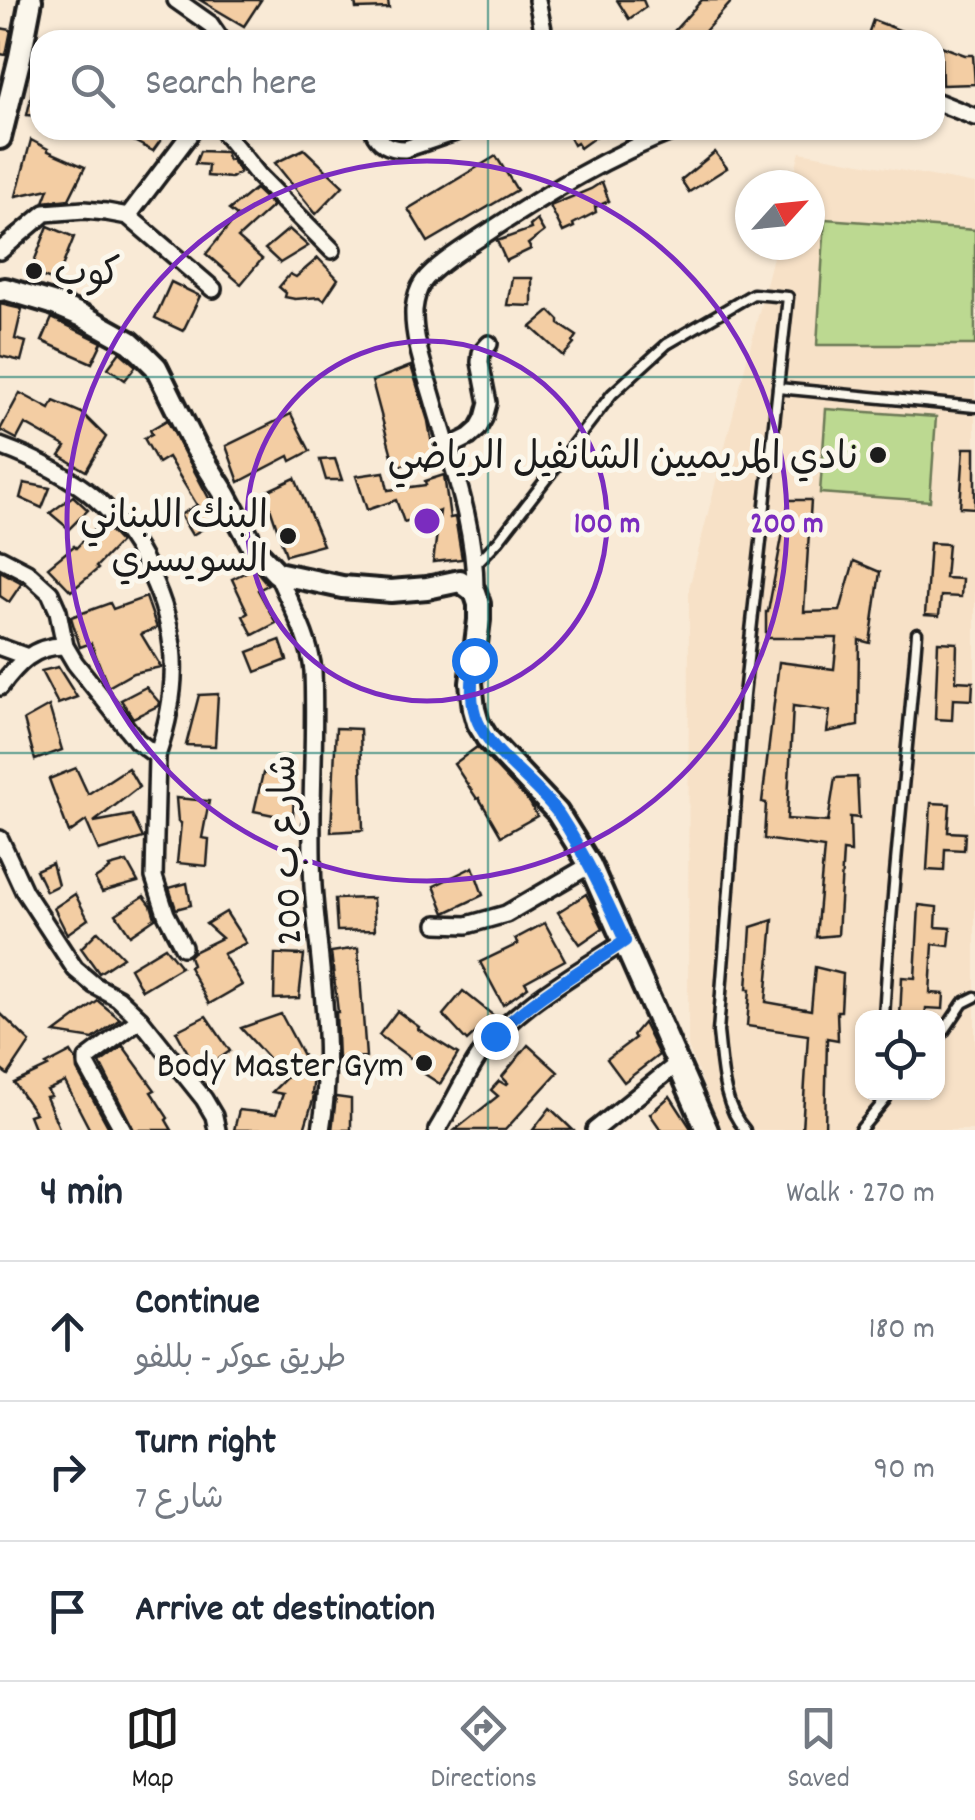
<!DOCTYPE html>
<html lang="en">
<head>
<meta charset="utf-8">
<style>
  body { margin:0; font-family:Dekko,"Playpen Sans Arabic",sans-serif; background:#f2f2f3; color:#1f2937 }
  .controls { position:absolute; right:30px; bottom:30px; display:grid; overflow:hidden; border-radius:20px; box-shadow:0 2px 8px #0004 }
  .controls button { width:90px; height:90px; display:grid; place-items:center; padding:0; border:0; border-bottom:2px solid #e0e1e3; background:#fff; color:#1f2937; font:50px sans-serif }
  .compass { position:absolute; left:735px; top:170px; width:90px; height:90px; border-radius:50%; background:#fff; box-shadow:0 2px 8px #0004; rotate:63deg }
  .stop { position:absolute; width:30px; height:30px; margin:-22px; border:8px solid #1a73e8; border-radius:50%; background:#fff }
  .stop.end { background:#1a73e8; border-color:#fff; box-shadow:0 2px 10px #0008 }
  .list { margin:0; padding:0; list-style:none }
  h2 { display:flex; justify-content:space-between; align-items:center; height:130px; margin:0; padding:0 40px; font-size:42px }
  h2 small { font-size:32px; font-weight:400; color:#747a83 }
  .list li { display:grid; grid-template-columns:65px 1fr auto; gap:30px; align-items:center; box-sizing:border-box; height:140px; padding:0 40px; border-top:2px solid #e0e1e3 }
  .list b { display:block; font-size:38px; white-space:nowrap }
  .list p { margin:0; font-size:32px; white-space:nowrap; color:#747a83 }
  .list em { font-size:32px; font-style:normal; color:#747a83 }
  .icon { flex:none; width:55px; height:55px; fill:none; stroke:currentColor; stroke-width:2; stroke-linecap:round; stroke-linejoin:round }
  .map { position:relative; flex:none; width:975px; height:1130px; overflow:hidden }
  .search { position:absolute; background:#fff; box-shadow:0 2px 8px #0004; left:30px; right:30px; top:30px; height:110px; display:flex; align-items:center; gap:25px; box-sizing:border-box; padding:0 35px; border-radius:30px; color:#747a83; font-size:38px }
  .sheet { height:550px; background:#fff }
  nav { display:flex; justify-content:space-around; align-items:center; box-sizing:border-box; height:140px; border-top:2px solid #e0e1e3; background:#fff; font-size:28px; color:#747a83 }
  nav a { display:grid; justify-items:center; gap:5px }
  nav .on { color:#1c1c1c }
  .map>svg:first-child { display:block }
</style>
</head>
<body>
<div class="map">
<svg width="975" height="1130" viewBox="0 0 975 1130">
  <rect width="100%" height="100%" fill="#f9ead6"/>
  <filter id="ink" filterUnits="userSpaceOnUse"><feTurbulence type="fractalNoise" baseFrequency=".01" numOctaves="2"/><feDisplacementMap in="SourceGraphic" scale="20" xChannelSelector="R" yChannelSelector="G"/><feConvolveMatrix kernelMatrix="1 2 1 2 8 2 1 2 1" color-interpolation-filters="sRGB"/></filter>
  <g filter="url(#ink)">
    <path fill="#f7e1c7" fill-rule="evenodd" d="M800,152L975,184V1130H725L720,1126L688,1047L689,588L776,245H810V185H791ZM862,1018H938V1092H862Z"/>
    <g fill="#bcd991" stroke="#6c7a56" stroke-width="2.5">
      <path d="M825,219L975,230V345H817Z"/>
      <path d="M826,409L936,417L930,501L820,493Z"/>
    </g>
    <g fill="#f3cda3" stroke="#1c1c1c" stroke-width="2.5">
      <path d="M200,0H261L244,26Z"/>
      <path d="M355,0H388L389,8L356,9Z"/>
      <path d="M617,0H643L646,7L629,19Z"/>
      <path d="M702,0H733L697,40H666Z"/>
      <path d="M873,20L923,39V40H866Z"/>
      <path d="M0,28L11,30L6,55L0,54Z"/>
      <path d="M941,46L965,55H973L975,84L942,85Z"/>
      <path d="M36,76L40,77V116L27,115Z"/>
      <path d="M137,130H168L153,151L128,138Z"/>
      <path d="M566,130H605L580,148L577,143L574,145Z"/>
      <path d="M31,140L48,149V151L85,167L69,199L44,202L49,189L16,196Z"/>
      <path d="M304,149L343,186L316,214L275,163Z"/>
      <path d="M200,151L225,152L228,160L231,159L240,172L231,178L207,176L208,165L195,164Z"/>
      <path d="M715,152L727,168L689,192L681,180Z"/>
      <path d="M496,156L517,190L428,242L408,209Z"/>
      <path d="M602,182L609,201L595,207L596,212L573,224L574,227L563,232L550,206L591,189Z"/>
      <path d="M255,189L273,206L238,238L262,259L241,284L206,254L237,216L229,210Z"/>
      <path d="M537,220L544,232L528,244L531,249L506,261L497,241L531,229L530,226Z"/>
      <path d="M48,226L74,237L56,282L30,272Z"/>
      <path d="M289,229L308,246L280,263L265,249Z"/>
      <path d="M318,258L338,279L324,300L320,297L295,299L285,297L286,293L279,287L290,274L296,277Z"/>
      <path d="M512,278H532V306L507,305Z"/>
      <path d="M171,282L200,296L183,331L155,318Z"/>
      <path d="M0,304L22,309L15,339L26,342L21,361L0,356Z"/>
      <path d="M550,311L559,320V324L577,336L573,342L574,344L563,356L531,327Z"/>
      <path d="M52,318L102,342L92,363L42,341Z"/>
      <path d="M120,352L136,366L125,380L108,368Z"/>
      <path d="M411,366L428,421L434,456L395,467L372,381Z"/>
      <path d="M20,393L50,409L54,401L82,413L106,437L86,471L60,456L66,447L25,424L17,439L0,430Z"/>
      <path d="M291,414L310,451L291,461L289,456L239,482L226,446Z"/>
      <path d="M167,420L220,519L192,535L180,515L197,505L168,457L158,463L144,438L152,434L150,430Z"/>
      <path d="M964,448H975V508L960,507Z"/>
      <path d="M335,459L342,480H326L320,460Z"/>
      <path d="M384,472L388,490L426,485L425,481L444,475L450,518L455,517L462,559L433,562L440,511L404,522L396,500L367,510L356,476Z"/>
      <path d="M295,478L323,545L286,555L265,492Z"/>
      <path d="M24,483L50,488L42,508L20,498Z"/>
      <path d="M73,496L88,510L69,529L50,513Z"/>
      <path d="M789,500H811L804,612L840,611L854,561L880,572L870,643L859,640L858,726L827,732L830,711L793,706L787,819L828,822L835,778L857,777L859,818L850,817L851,852L843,851L838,935L816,937L824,848L764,839L766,803L762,802L779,662L834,669L837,638H766V612H768Z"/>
      <path d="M101,522L120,542L96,567L98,569L71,591L48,567L74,546L76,548Z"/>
      <path d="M930,543L948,544L945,578L962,579L961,597L941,596L939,616L925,615Z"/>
      <path d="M254,568L268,585L258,590L276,623L253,635L243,616L248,613L232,579Z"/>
      <path d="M0,571L22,583L9,602L0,596Z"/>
      <path d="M146,597L157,628L141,634L161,667L133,673L108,687L91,643L80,647L71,617L110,603L113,609Z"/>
      <path d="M280,640L287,660L256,672L248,652Z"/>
      <path d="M938,642L957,643L956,681L973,682L972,700L953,699L952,720L935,719Z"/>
      <path d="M58,667L77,697L58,704L41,671Z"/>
      <path d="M146,687L159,702L158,706L133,718L121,700Z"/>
      <path d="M218,694L215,746L186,745L199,695Z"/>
      <path d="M49,706L62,750L35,760L24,720Z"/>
      <path d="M336,728L360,729L363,830L331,832Z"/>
      <path d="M477,747L530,803L537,816L501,836L479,798L477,799L454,764Z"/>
      <path d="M76,768L88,794L128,768L139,787L94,822L132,815L143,838L99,851L86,821L69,833L49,779Z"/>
      <path d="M263,773L294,781L293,819L254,811Z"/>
      <path d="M176,798L209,801L202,838L209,839L207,866L177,863L181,823L178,822Z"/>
      <path d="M931,803L950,804L948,832L965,833L964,850L945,849L944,871L927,870Z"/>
      <path d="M127,862L138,882L102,892L95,879L110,869L109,867Z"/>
      <path d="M52,863L58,885L46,891L36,870Z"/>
      <path d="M473,867L483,895L445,913L434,886Z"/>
      <path d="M187,883L191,905L176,909L169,888Z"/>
      <path d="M75,894L88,919L67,934L54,908Z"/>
      <path d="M586,894L603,928L580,944L558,912Z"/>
      <path d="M144,896L151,905L155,918L130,935L116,914Z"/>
      <path d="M373,898L375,930L337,931L335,899Z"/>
      <path d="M919,905L937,907L936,927L951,928L949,946L933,944L930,993L944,994L943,1009L926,1008L925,1018H900L902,977L915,978Z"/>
      <path d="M226,912L246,943L223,954L242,985L209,1004L189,967L192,965L189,956L193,952L222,938L206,924Z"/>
      <path d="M773,920L766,1002L811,1010L815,967L843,974L841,1011H837L838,1040L827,1038L825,1130H802L808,1035L747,1026L750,989H747L751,927Z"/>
      <path d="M545,923L565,960L525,982L528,987L503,1005L480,962L518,944L515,939Z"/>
      <path d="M98,931L123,957L99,973L81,948Z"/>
      <path d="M165,947L181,967L142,990L130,968Z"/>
      <path d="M358,948L366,1057L338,1059L336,1012H338L331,952Z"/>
      <path d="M275,954L304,955L299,998L274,999Z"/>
      <path d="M463,991L494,1016L467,1041L443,1015Z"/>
      <path d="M98,1001L120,1019L93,1039L55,1033Z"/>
      <path d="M397,1011L419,1027L418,1029L458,1054L440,1084L414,1067L416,1062L379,1035Z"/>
      <path d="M0,1013L30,1042L8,1075L0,1069Z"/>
      <path d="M281,1014L307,1063L289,1072L314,1076L312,1094H314L313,1100L304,1130H234L239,1110L276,1114L283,1094L272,1092L286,1078L241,1028Z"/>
      <path d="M206,1016L230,1051L199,1073L176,1031Z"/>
      <path d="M643,1023L659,1055L624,1082L607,1059L635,1038L633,1035Z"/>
      <path d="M528,1045L558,1072L505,1130H455L498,1096L491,1090L499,1081L506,1085L508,1083L502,1077Z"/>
      <path d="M123,1046L155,1090L151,1092L168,1118L166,1120L172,1130H134L100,1063Z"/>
      <path d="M71,1052L76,1060L77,1070L110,1130H90L65,1082L47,1090L51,1096L46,1097L60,1130H35L29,1115L35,1113L14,1083L48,1067L46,1065Z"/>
      <path d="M670,1096L692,1130H661L650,1114Z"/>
      <path d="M336,1097L351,1099V1130H332Z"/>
      <path d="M550,1108L573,1130H533Z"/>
    </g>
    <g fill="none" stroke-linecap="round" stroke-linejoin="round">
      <defs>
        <g id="lane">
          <path d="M778,388L975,407"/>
          <path d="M474,566L499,540L612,394L667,344L753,294L788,297L744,695L718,1032C722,1065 722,1104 745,1130"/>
          <path d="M884,1018C891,889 907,761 917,633"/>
          <path d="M938,1040L963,1003L975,997"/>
          <path d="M860,1130L886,1099"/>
        </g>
        <g id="street">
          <path d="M176,0L210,24L221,40"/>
          <path d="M537,0L545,40"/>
          <path d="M455,40L468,36"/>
          <path d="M935,101L975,117"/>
          <path d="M222,130L259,176L332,250"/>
          <path d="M373,130C379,144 390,149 405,149L461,130"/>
          <path d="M128,216L193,130"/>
          <path d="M0,251L45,213L84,210L106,212L128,216L213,289"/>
          <path d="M0,446C76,474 123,508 155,584C181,644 177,696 157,756L137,741L75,663L65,646L58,611L50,593L27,572L0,558"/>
          <path d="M447,448L469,437L478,429L484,418L488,403L480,362L481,353L489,344"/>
          <path d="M277,573C290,604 310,638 313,671C316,743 309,814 313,886C319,968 335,1048 321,1130"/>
          <path d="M475,592C476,526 451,462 433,399C425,371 413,340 414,310C415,301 418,289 423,282C435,265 472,243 490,231C551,191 607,156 676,130"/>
          <path d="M0,647L25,656"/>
          <path d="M0,687C17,664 34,645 65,646"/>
          <path d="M157,756L154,877L166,914L183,947"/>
          <path d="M0,839L24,891L75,969L94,985L118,998L140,1019L204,1099L214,1116L217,1130"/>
          <path d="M437,924L467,925L506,914L590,865"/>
          <path d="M123,1130L87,1065V1059L140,1019"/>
          <path d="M437,1130C452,1106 464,1078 479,1056C514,1006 575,975 625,941"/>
          <path d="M595,1130L677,1064"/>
        </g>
        <g id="secondary">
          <path d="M0,138L20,57L31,0"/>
          <path d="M0,290L5,289L52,303L83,316L130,342L142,353L156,367L196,448L225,494L255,550L277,573L342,587L391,591L427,588L460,581L475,592L479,604V620L471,683L474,709L478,723L487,738L557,812L590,865L707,1130"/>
        </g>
      </defs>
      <use href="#lane" stroke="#1c1c1c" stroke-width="15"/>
      <use href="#street" stroke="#1c1c1c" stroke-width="22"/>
      <use href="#secondary" stroke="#1c1c1c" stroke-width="28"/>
      <use href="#lane" stroke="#fbf7ec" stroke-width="8"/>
      <use href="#street" stroke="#fbf7ec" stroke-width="15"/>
      <use href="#secondary" stroke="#fbf7ec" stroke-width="20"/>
    </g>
  </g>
  <g fill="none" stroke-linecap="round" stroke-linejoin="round" filter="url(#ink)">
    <path stroke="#1a73e8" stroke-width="12" d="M474,660C472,680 469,702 478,722C492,755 539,785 560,816C586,856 606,898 625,941C581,971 532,998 495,1036"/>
  </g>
  <path fill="none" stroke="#0f766e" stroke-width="2.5" stroke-opacity="0.55" d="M488,0V40M488,130V1130M0,377H975M0,753H975"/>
  <g fill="none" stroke="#7b2cbf" stroke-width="5">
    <circle cx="427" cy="521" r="180"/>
    <circle cx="427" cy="521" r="360"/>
  </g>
  <g fill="#1c1c1c" stroke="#fbf7ec" stroke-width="4">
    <circle cx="34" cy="271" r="10"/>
    <circle cx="878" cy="455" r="10"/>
    <circle cx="288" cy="536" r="10"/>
    <circle cx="424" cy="1063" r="10"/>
  </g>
  <g text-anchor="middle" stroke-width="10" stroke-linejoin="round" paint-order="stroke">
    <g font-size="38" fill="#1c1c1c" stroke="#fbf7ec" text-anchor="end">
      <text x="54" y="284" text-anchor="start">كوب</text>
      <text x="858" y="468">نادي المريميين الشانفيل الرياضي</text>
      <text x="268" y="527">البنك اللبناني<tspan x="268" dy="44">السويسري</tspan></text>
      <text x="404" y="1076">Body Master Gym</text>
    </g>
    <g font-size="38" fill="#1c1c1c" stroke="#fbf7ec">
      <text transform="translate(284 850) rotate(-92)" y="13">شارع ب 200</text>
    </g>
  </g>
  <circle cx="427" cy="521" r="15" fill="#7b2cbf" stroke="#fbf7ec" stroke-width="5"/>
  <g font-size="30" text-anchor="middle" font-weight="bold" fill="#7b2cbf" stroke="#fbf7ec" stroke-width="10" stroke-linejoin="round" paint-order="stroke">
    <text x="607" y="532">100 m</text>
    <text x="787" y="532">200 m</text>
  </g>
</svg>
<div class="controls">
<button><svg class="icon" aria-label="locate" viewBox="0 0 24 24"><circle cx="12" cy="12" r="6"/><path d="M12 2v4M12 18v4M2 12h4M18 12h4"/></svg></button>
</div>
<svg class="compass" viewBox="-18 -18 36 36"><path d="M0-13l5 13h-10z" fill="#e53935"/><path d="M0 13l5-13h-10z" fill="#747a83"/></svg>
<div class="stop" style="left:474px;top:660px"></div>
<div class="stop end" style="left:495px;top:1036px"></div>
<div class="search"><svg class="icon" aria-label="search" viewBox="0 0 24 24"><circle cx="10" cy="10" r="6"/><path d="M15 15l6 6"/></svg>Search here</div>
</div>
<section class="sheet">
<h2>4 min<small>Walk · 270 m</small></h2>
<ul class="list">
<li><svg class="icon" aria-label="ahead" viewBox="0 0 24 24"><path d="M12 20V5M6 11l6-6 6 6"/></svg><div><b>Continue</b><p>طريق عوكر - بللفو</p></div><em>180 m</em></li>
<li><svg class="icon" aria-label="right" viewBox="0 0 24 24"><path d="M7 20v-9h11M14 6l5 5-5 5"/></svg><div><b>Turn right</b><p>شارع 7</p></div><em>90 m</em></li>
<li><svg class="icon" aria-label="arrive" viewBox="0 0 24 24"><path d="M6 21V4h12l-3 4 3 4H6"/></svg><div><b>Arrive at destination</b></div></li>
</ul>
</section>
<nav>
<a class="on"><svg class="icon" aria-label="map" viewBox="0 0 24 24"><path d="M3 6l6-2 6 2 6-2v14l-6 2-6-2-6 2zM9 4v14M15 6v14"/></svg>Map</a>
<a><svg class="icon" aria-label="directions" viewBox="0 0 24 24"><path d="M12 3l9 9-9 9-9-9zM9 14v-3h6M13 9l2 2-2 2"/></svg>Directions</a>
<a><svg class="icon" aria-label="saved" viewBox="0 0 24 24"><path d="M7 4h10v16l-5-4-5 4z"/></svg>Saved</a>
</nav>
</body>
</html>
